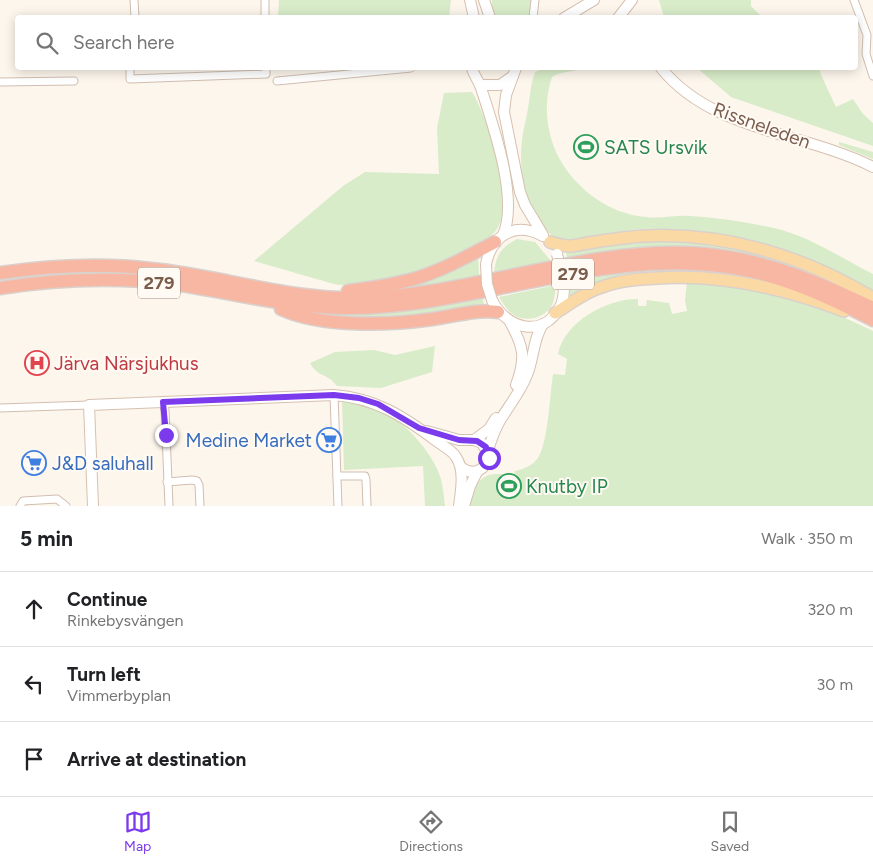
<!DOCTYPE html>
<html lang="en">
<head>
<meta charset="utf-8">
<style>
  body { margin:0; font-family:Figtree,sans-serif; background:#f6f6f6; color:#202124 }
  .stop { position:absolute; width:15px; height:15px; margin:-11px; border:4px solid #7c3aed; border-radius:50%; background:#fff }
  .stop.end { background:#7c3aed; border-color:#fff; box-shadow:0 1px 5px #0008 }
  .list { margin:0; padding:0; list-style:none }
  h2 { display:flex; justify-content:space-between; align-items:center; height:65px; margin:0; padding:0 20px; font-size:21px }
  h2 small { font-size:16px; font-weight:400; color:#757577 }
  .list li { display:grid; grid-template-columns:32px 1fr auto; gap:15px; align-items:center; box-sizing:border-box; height:75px; padding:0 20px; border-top:1px solid #e0e0e0 }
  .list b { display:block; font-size:19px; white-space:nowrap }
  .list p { margin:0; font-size:16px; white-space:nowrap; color:#757577 }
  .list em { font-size:16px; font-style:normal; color:#757577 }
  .icon { flex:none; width:28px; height:28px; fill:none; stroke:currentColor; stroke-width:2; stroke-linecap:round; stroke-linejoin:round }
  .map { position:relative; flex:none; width:873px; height:506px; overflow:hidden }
  .search { position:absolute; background:#fff; box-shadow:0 2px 12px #0003; left:15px; right:15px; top:15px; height:55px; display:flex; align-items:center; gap:12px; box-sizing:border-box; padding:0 18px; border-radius:5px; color:#757577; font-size:19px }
  .sheet { height:290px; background:#fff }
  nav { display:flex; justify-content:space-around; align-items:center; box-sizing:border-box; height:70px; border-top:1px solid #e0e0e0; background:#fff; font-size:14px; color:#757577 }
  nav a { display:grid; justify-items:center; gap:2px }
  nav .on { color:#7c3aed }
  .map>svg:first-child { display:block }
</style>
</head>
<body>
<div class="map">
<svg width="873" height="506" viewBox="0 0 873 506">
  <rect width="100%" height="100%" fill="#fdf6ec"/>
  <g fill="#d8ecc9">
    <path d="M279,0H451L449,17H278Z"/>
    <path d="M492,0H531L529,17H494L492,12Z"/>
    <path d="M659,0H751V6L762,17H664Z"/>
    <path d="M545,68H589C579,70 559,72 552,77C543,103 546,133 559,158C576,189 609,214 646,217C661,219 676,215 691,216C718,218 747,222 774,228C809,236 841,258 873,274V292C815,258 754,237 687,231C672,230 656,228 641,229C616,231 591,239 566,243C554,240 548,232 540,222C522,195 518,164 523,133C524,126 526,120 527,114C530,99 530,86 535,72Z"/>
    <path d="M697,68H819L821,75L836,107L853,99L863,114L873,123V146L731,97Z"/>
    <path d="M472,92C488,118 512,194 500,223C487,258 378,286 342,285C333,285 322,280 313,278C293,272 274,267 254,261L343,186L365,172L439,174L437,128L444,93Z"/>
    <path d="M839,142L873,152V159L839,145Z"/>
    <path d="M517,239L535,242L551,261L494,273C496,255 501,247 517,239Z"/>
    <path d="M647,239L721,244L778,258L848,288L801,269L767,259L705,248L646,247L567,259L566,253Z"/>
    <path d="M478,255L479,275L438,284L387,289Z"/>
    <path d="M670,269C705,270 737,274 771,282L682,273L570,299V282L624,273Z"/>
    <path d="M687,282C752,284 815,302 873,331V506H469C473,491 478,473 498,474C503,474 508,475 514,476L515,471C524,469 532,466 538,458C548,442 550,394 553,374L565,375L567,359L558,354C564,322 608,298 638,299V306H646L647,300L669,303L672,314L687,311L685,300Z"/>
    <path d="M556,285C555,291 555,300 552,305C545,318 526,323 514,315C507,311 503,303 499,297Z"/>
    <path d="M483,298L484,305C431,315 373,326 320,314L407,310Z"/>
    <path d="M435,346L432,372L381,388L337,386C328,373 318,378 310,363L335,352L374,350L395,355Z"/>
    <path d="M342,400C353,403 366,404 376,408C402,418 433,452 441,479C443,488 444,497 445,506H425L423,466L344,470Z"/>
  </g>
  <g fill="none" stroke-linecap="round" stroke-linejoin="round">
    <defs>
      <g id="street">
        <path d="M134,0L135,18"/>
        <path d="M265,0V18"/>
        <path d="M854,0L867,35L866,54L873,76"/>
        <path d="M533,18L535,0"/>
        <path d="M130,68V79L266,74V68"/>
        <path d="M277,81L411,68"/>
        <path d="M0,82L74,81"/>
        <path d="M334,395L338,506"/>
        <path d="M163,402L165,410L169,506"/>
        <path d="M0,408L89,405"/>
        <path d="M337,476H365L366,480L367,506"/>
        <path d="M167,482L192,480L197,481L199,485L200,506"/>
        <path d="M20,506L23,501L57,499L66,506"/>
      </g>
      <g id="secondary">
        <path d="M470,0L474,18"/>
        <path d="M484,0L490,18"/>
        <path d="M564,18L594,0"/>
        <path d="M618,18L632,0"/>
        <path d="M472,68C474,76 479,81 481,88C493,125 519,199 503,235"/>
        <path d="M516,68L506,95L504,112L520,192L525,205L543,235"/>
        <path d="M661,68C713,132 804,132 873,167"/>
        <path d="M480,85H500L513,76"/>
        <path d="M486,264C492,235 515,221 543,236"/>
        <path d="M492,300C506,329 543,339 560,307C564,300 564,291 564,283"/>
        <path d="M510,322C524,347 526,358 516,385"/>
        <path d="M427,431L459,440H474L482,443L489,456C486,470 473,477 461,467"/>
        <path d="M474,440L489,429L496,418"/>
        <path d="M488,451C491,440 495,429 501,419C510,404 521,391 527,375C534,358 533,339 543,324"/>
        <path d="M93,506L89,405L334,395C375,398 403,416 435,440C441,445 452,450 456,457C465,470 461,491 459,506"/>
        <path d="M464,506L470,486L477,472"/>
      </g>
      <g id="primary">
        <path d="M550,242C556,244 563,246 569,246C575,246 582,244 588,243C607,240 626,237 645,236C725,232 804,256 873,298"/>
        <path d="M555,313C571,303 587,291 605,286C622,280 640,279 658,278C722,274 784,288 844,311"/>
      </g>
      <g id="highway">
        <path d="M0,273C50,266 101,263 151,269C215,275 276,296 341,298C459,301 572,248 691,253C756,256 815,280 873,308"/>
        <path d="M0,288C58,279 116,277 174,284C230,292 284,307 342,308C476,310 609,242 744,270C790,279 832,299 873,320"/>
        <path d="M348,291C371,288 394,285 417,278C445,269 470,255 495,242"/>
        <path d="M281,309C323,328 389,325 433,319C454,316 477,309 498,312"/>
      </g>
    </defs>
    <use href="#street" stroke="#d1beb0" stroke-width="9"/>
    <use href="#secondary" stroke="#d6c0b0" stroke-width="12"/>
    <use href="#primary" stroke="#dad1cd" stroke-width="14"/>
    <use href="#highway" stroke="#dad1cd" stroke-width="15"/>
    <use href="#street" stroke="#fff" stroke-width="7"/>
    <use href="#secondary" stroke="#fff" stroke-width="10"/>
    <use href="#primary" stroke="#fbd9a5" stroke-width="11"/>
    <use href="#highway" stroke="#f7b7a3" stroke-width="12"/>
    <defs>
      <g id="secondary-bridge">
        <path d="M557,254L564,283"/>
        <path d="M486,264L487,284L492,300"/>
      </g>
    </defs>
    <use href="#secondary-bridge" stroke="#d6c0b0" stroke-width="12" stroke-linecap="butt"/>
    <use href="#secondary-bridge" stroke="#fff" stroke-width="10"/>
  </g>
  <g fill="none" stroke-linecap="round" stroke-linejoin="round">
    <path stroke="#7c3aed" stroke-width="6" d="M166,435L163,402L334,395L359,398L378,404L419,428L459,440L477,441L486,447L489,458"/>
  </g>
  <defs>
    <symbol id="stadium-ring" viewBox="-11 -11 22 22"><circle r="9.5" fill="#fffaf3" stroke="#2e9e5b" stroke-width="1.5"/><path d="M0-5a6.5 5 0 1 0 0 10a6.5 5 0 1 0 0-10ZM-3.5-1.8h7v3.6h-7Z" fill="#2e9e5b"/></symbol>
    <symbol id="hospital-ring" viewBox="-11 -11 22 22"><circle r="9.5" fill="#fffaf3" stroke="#e0444e" stroke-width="1.5"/><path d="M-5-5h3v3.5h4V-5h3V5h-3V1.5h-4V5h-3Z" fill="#e0444e"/></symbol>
    <symbol id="supermarket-ring" viewBox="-11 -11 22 22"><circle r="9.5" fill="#fffaf3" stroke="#3f7fe0" stroke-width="1.5"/><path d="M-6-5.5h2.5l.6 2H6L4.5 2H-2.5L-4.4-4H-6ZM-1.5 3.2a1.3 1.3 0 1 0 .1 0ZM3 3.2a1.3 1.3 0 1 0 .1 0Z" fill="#3f7fe0"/></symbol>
  </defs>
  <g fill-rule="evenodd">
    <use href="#stadium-ring" x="572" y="133" width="28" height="28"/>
    <use href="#hospital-ring" x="23" y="349" width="28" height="28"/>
    <use href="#supermarket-ring" x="315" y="426" width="28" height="28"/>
    <use href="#supermarket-ring" x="20" y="449" width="28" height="28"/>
    <use href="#stadium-ring" x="495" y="472" width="28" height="28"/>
  </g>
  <g text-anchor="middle" stroke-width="4" stroke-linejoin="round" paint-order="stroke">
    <g fill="#fffaf3" stroke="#a28b7f" stroke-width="1">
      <rect x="552" y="258.5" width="42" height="31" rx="4"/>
      <rect x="138" y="267.5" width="42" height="31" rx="4"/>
    </g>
    <g font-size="18" font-weight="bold" fill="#7a5c4d">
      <text x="573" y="280">279</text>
      <text x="159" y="289">279</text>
    </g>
    <g font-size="19" fill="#7a5c4d" stroke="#fffaf3">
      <text transform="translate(762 125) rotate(20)" y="7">Rissneleden</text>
    </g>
    <g font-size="19" fill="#27864d" stroke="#fffaf3" text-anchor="start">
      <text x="604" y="154">SATS Ursvik</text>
      <text x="526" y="493">Knutby IP</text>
    </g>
    <g font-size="19" fill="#be3a42" stroke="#fffaf3" text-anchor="start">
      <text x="54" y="370">Järva Närsjukhus</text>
    </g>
    <g font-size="19" fill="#366cbe" stroke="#fffaf3" text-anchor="end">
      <text x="312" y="447">Medine Market</text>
      <text x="52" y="470" text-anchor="start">J&amp;D saluhall</text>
    </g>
  </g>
</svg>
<div class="stop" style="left:489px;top:458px"></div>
<div class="stop end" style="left:166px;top:435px"></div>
<div class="search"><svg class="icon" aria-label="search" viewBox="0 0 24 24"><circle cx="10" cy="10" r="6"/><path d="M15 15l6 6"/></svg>Search here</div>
</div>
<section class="sheet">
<h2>5 min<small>Walk · 350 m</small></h2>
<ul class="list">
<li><svg class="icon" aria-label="ahead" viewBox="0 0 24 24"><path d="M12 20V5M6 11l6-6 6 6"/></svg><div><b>Continue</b><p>Rinkebysvängen</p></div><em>320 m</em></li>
<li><svg class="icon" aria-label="left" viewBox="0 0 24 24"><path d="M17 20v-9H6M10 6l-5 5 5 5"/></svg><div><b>Turn left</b><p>Vimmerbyplan</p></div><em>30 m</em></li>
<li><svg class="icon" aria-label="arrive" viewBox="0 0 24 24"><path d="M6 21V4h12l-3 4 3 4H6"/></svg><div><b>Arrive at destination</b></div></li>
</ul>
</section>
<nav>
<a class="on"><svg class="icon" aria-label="map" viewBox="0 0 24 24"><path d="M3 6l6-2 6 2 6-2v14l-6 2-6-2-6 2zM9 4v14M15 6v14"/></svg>Map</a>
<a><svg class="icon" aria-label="directions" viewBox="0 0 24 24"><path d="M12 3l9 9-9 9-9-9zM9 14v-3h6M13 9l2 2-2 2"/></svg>Directions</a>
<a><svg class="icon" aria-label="saved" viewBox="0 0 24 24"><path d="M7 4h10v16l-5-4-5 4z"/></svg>Saved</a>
</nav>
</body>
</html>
